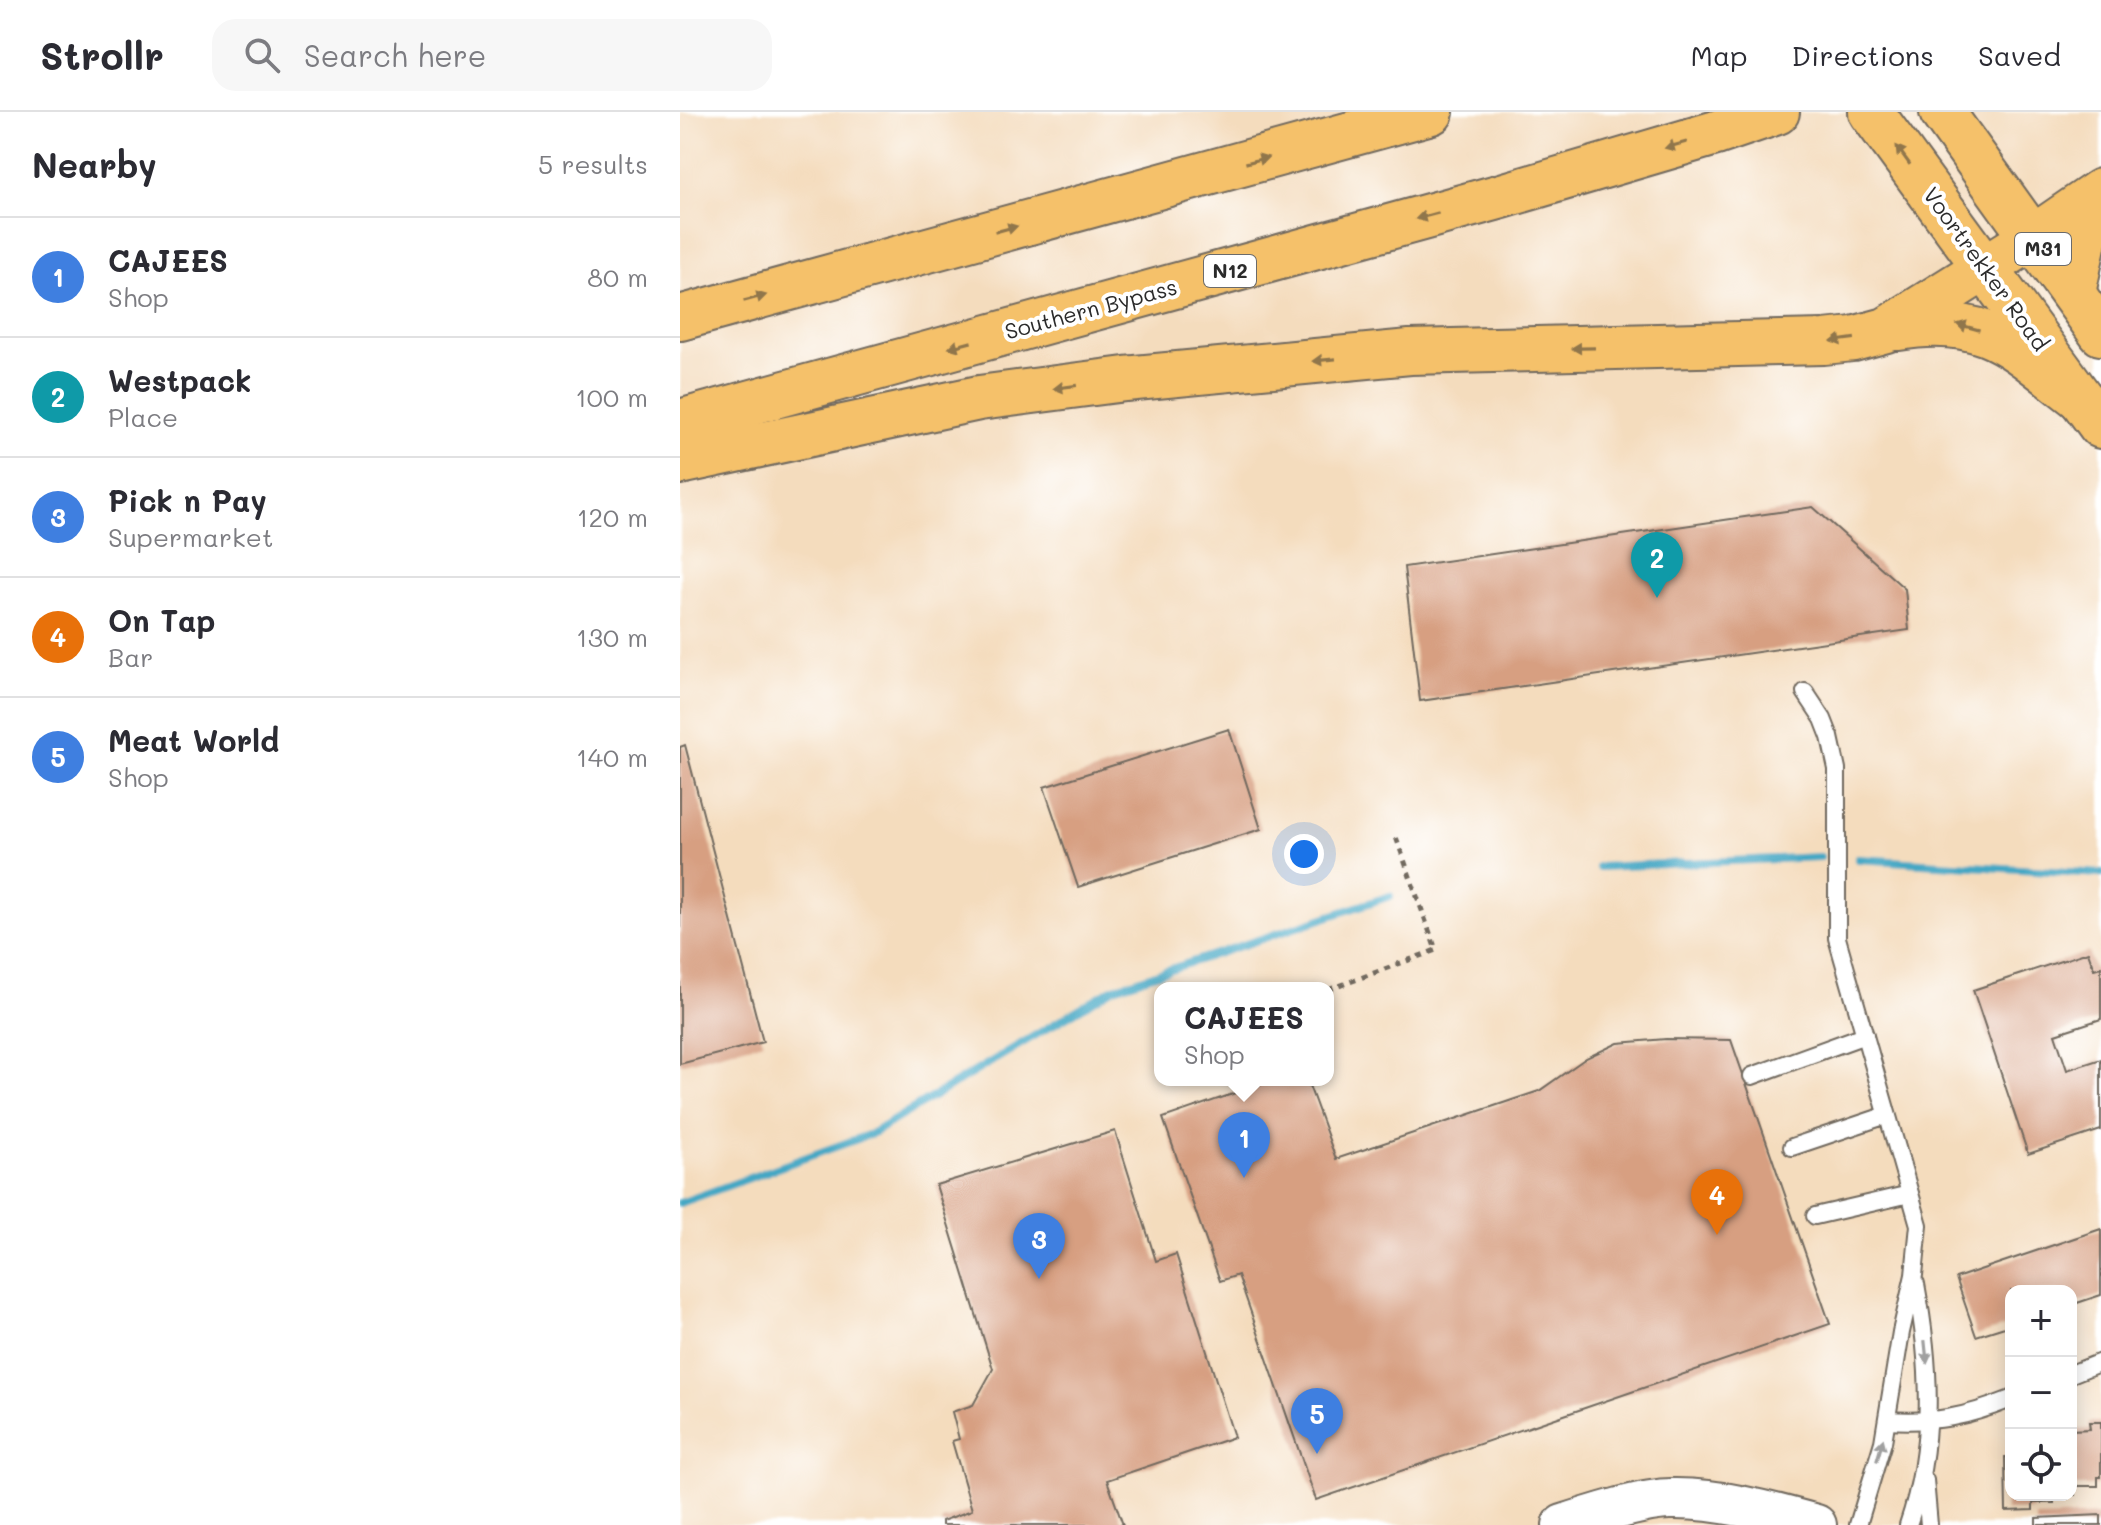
<!DOCTYPE html>
<html lang="en">
<head>
<meta charset="utf-8">
<style>
  body { margin:0; font-family:Mali,sans-serif; background:#f7f7f7; color:#2b2b33 }
  .controls { position:absolute; right:24px; bottom:24px; display:grid; overflow:hidden; border-radius:16px; box-shadow:0 4px 20px #0003 }
  .controls button { width:72px; height:72px; display:grid; place-items:center; padding:0; border:0; border-bottom:2px solid #e1e1e2; background:#fff; color:#2b2b33; font:40px sans-serif }
  .you { position:absolute; left:624px; top:742px; width:28px; height:28px; margin:-20px; border:6px solid #fff; border-radius:50%; background:#1a73e8; box-shadow:0 0 0 12px #1a73e833 }
  .badge { display:grid; place-items:center; width:52px; height:52px; border-radius:50%; background:#ea580c; color:#fff; font-size:26px; font-weight:700 }
  .pin { position:absolute; translate:-50% -66px; filter:drop-shadow(0 2px 4px #0008) }
  .pin::after { content:''; position:absolute; top:42px; width:28px; height:24px; background:inherit; clip-path:polygon(0 0,100% 0,50% 100%) }
  .popup { position:absolute; left:474px; top:870px; width:180px; height:104px; box-sizing:border-box; display:grid; place-content:center; border-radius:16px; background:#fff; filter:drop-shadow(0 2px 6px #0005); font-size:26px; white-space:nowrap; color:#7c7c81 }
  .popup b { font-size:30px; color:#2b2b33 }
  .popup::after { content:''; position:absolute; left:50%; top:100%; margin-left:-16px; border:16px solid transparent; border-top-color:#fff }
  .list { margin:0; padding:0; list-style:none }
  h2 { display:flex; justify-content:space-between; align-items:center; height:104px; margin:0; padding:0 32px; font-size:34px }
  h2 small { font-size:26px; font-weight:400; color:#7c7c81 }
  .list li { display:grid; grid-template-columns:52px 1fr auto; gap:24px; align-items:center; box-sizing:border-box; height:120px; padding:0 32px; border-top:2px solid #e1e1e2 }
  .list b { display:block; font-size:30px; white-space:nowrap }
  .list p { margin:0; font-size:26px; white-space:nowrap; color:#7c7c81 }
  .list em { font-size:26px; font-style:normal; color:#7c7c81 }
  .icon { flex:none; width:44px; height:44px; fill:none; stroke:currentColor; stroke-width:2; stroke-linecap:round; stroke-linejoin:round }
  .map { position:relative; flex:none; width:1421px; height:1413px; overflow:hidden }
  header { display:flex; align-items:center; gap:48px; box-sizing:border-box; height:112px; padding:0 40px; background:#fff; border-bottom:2px solid #e1e1e2 }
  header strong { font-size:38px }
  nav { display:flex; gap:44px; margin-inline-start:auto; font-size:28px }
  .search { width:560px; height:72px; background:#f7f7f7; display:flex; align-items:center; gap:20px; box-sizing:border-box; padding:0 28px; border-radius:24px; color:#7c7c81; font-size:30px }
  main { display:flex }
  aside { flex:1; background:#fff }
  .map>svg:first-child { display:block }
</style>
</head>
<body>
<header>
<strong>Strollr</strong>
<div class="search"><svg class="icon" aria-label="search" viewBox="0 0 24 24"><circle cx="10" cy="10" r="6"/><path d="M15 15l6 6"/></svg>Search here</div>
<nav><a>Map</a><a>Directions</a><a>Saved</a></nav>
</header>
<main>
<aside>
<h2>Nearby<small>5 results</small></h2>
<ul class="list">
<li><span class="badge" style="background:#3f7fe0">1</span><div><b>CAJEES</b><p>Shop</p></div><em>80 m</em></li>
<li><span class="badge" style="background:#0f9aa8">2</span><div><b>Westpack</b><p>Place</p></div><em>100 m</em></li>
<li><span class="badge" style="background:#3f7fe0">3</span><div><b>Pick n Pay</b><p>Supermarket</p></div><em>120 m</em></li>
<li><span class="badge" style="background:#e8710a">4</span><div><b>On Tap</b><p>Bar</p></div><em>130 m</em></li>
<li><span class="badge" style="background:#3f7fe0">5</span><div><b>Meat World</b><p>Shop</p></div><em>140 m</em></li>
</ul>
</aside>
<div class="map">
<svg width="1421" height="1413" viewBox="0 0 1421 1413">
  <rect width="100%" height="100%" fill="#fff"/>
  <filter id="ink" filterUnits="userSpaceOnUse"><feTurbulence type="fractalNoise" baseFrequency=".0125" numOctaves="2"/><feDisplacementMap in="SourceGraphic" scale="16" xChannelSelector="R" yChannelSelector="G"/><feConvolveMatrix kernelMatrix="1 2 1 2 8 2 1 2 1" color-interpolation-filters="sRGB"/></filter>
  <filter id="wash" filterUnits="userSpaceOnUse"><feTurbulence type="fractalNoise" baseFrequency=".006" numOctaves="4" result="noise"/><feDisplacementMap in="SourceGraphic" scale="32" xChannelSelector="R" yChannelSelector="G"/><feGaussianBlur stdDeviation="1.8" result="paint"/><feColorMatrix in="noise" values="0 0 0 0 0 0 0 0 0 0 0 0 0 0 0 0 0 1.4 0 .05"/><feComposite in="paint" operator="in"/></filter>
  <g filter="url(#wash)">
    <rect width="100%" height="100%" fill="#f4dcbd"/>
    <g fill="none" stroke-linecap="round" stroke-linejoin="round">
      <g stroke="#44a7c4" stroke-width="8">
        <path d="M1178,747L1421,762"/>
        <path d="M919,755L1140,745"/>
        <path d="M0,1091L191,1022L434,876L710,784"/>
      </g>
    </g>
    <g id="blocks">
      <g fill="#d79f81">
        <path d="M1133,395L1225,477L1229,518L740,589L724,455Z"/>
        <path d="M549,617L581,717L398,775L364,675Z"/>
        <path d="M5,633L83,930L0,952V635Z"/>
        <path d="M1408,840L1414,857L1421,855V907L1375,922L1387,958L1421,947V1018L1348,1042L1293,878Z"/>
        <path d="M986,927L1051,928L1150,1212L636,1388L558,1163L540,1169L483,1006L593,968H627L656,1047L859,979L906,946L938,931Z"/>
        <path d="M435,1019L476,1149L496,1142L554,1325L427,1368L443,1413H262V1409L292,1398L272,1329L279,1327L272,1300L293,1293L313,1257L256,1073Z"/>
        <path d="M1421,1117V1183L1391,1193V1179H1331V1213L1296,1224L1276,1166Z"/>
        <path d="M1409,1310H1421V1365H1418V1374H1395V1383H1391V1318L1410,1317Z"/>
        <path d="M1325,1345H1331V1383H1374V1391H1353V1398L1326,1399Z"/>
        <path d="M1421,1403V1413H1356V1406Z"/>
      </g>
    </g>
  </g>
  <g filter="url(#ink)">
    <use href="#blocks" fill-opacity="0" stroke="#71695e" stroke-width="2"/>
    <g fill="none" stroke-linecap="round" stroke-linejoin="round">
      <defs>
        <g id="service">
          <path d="M1125,580L1143,607L1150,625L1157,657V826L1239,1113L1234,1163L1221,1220L1203,1330L1178,1413"/>
          <path d="M1072,964L1185,923"/>
          <path d="M1112,1035L1207,1003"/>
          <path d="M1135,1104L1230,1082"/>
          <path d="M1391,1262L1421,1250"/>
          <path d="M1207,1308C1256,1311 1286,1305 1331,1287"/>
          <path d="M1245,1368L1249,1413"/>
          <path d="M1228,1413C1255,1334 1251,1253 1236,1172"/>
        </g>
        <path id="tertiary" d="M883,1413C911,1404 963,1387 991,1387C1038,1386 1090,1400 1136,1413"/>
        <g id="primary">
          <path d="M1191,0L1421,314"/>
          <path d="M1262,0L1421,221"/>
        </g>
        <g id="motorway">
          <path d="M1393,181L1405,124L1421,93"/>
          <path d="M0,206L751,0"/>
          <path d="M1218,216C1307,201 1334,236 1400,286"/>
          <path d="M0,310L822,84L1036,21L1097,0"/>
          <path d="M0,350L299,286L445,267L730,240L1144,230L1173,227L1206,218L1354,125L1421,79"/>
        </g>
      </defs>
      <use href="#service" stroke="#71695e" stroke-width="20"/>
      <use href="#tertiary" stroke="#71695e" stroke-width="44"/>
      <use href="#primary" stroke="#71695e" stroke-width="48"/>
      <use href="#motorway" stroke="#71695e" stroke-width="48"/>
      <path stroke="#71695e" stroke-width="5" stroke-dasharray="6 6" stroke-linecap="butt" d="M648,878L756,838L716,725"/>
      <use href="#service" stroke="#fff" stroke-width="16"/>
      <use href="#tertiary" stroke="#fff" stroke-width="40"/>
      <use href="#primary" stroke="#f5c16b" stroke-width="44"/>
      <use href="#motorway" stroke="#f5c16b" stroke-width="44"/>
    </g>
    <defs><path id="oneway-solid" d="M-6-.8H1V-3.2L6.5 0L1 3.2V.8H-6Z" transform="scale(2)"/></defs>
    <g fill="#90764b">
      <use href="#oneway-solid" transform="translate(996 33) rotate(164)"/>
      <use href="#oneway-solid" transform="translate(1223 43) rotate(-126)"/>
      <use href="#oneway-solid" transform="translate(577 48) rotate(-15)"/>
      <use href="#oneway-solid" transform="translate(747 104) rotate(165)"/>
      <use href="#oneway-solid" transform="translate(326 117) rotate(-15)"/>
      <use href="#oneway-solid" transform="translate(75 186) rotate(-15)"/>
      <use href="#oneway-solid" transform="translate(1288 215) rotate(-165)"/>
      <use href="#oneway-solid" transform="translate(1163 228) rotate(172)"/>
      <use href="#oneway-solid" transform="translate(280 233) rotate(165)"/>
      <use href="#oneway-solid" transform="translate(903 236) rotate(179)"/>
      <use href="#oneway-solid" transform="translate(644 248) rotate(175)"/>
      <use href="#oneway-solid" transform="translate(385 275) rotate(172)"/>
    </g>
    <g fill="#a0a0a0">
      <use href="#oneway-solid" transform="translate(1246 1240) rotate(84)"/>
      <use href="#oneway-solid" transform="translate(1200 1338) rotate(-74)"/>
    </g>
  </g>
  <g text-anchor="middle" stroke-width="8" stroke-linejoin="round" paint-order="stroke">
    <g fill="#fff" stroke="#6b6b6b" stroke-width="2">
      <rect x="1335" y="121" width="56" height="32" rx="6"/>
      <rect x="524" y="143" width="52" height="32" rx="6"/>
    </g>
    <g font-size="20" font-weight="bold" fill="#2b2b2b">
      <text x="1363" y="144">M31</text>
      <text x="550" y="166">N12</text>
    </g>
    <g font-size="22" fill="#2b2b2b" stroke="#fff">
      <text transform="translate(1306 157) rotate(54)" y="8">Voortrekker Road</text>
      <text transform="translate(411 197) rotate(-15)" y="8">Southern Bypass</text>
    </g>
  </g>
</svg>
<div class="controls">
<button>+</button>
<button>−</button>
<button><svg class="icon" aria-label="locate" viewBox="0 0 24 24"><circle cx="12" cy="12" r="6"/><path d="M12 2v4M12 18v4M2 12h4M18 12h4"/></svg></button>
</div>
<div class="you"></div>
<div class="pin badge" style="left:564px;top:1066px;background:#3f7fe0">1</div>
<div class="popup"><b>CAJEES</b>Shop</div>
<div class="pin badge" style="left:977px;top:486px;background:#0f9aa8">2</div>
<div class="pin badge" style="left:359px;top:1167px;background:#3f7fe0">3</div>
<div class="pin badge" style="left:1037px;top:1123px;background:#e8710a">4</div>
<div class="pin badge" style="left:637px;top:1342px;background:#3f7fe0">5</div>
</div>
</main>
</body>
</html>
